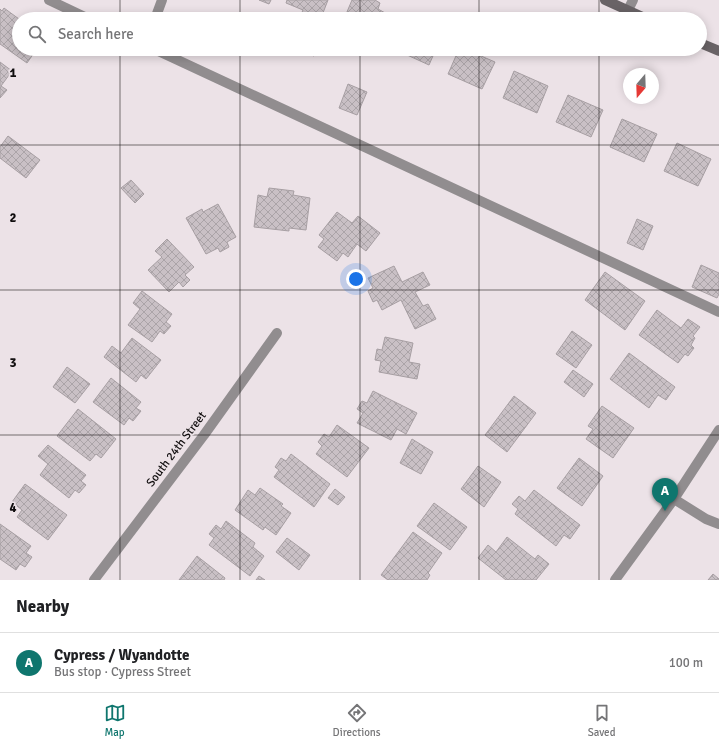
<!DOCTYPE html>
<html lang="en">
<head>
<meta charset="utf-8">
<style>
  body { margin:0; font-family:Signika,sans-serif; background:#f6f6f6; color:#202124 }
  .compass { position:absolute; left:623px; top:68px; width:36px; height:36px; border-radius:50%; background:#fff; box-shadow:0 2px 10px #0003; rotate:199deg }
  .you { position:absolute; left:356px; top:279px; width:14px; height:14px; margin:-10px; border:3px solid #fff; border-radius:50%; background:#1a73e8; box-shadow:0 0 0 6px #1a73e833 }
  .badge { display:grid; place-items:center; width:26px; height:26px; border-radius:50%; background:#0f766e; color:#fff; font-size:13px; font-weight:700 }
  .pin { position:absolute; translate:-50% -33px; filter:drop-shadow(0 1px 2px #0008) }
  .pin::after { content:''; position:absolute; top:21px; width:14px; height:12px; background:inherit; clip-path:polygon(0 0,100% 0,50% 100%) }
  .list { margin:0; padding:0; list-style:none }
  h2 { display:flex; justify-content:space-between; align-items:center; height:52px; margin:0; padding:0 16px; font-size:17px }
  h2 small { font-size:13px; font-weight:400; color:#757577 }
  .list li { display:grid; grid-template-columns:26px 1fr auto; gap:12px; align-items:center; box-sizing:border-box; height:60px; padding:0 16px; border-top:1px solid #e0e0e0 }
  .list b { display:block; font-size:15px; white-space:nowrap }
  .list p { margin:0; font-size:13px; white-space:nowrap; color:#757577 }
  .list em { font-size:13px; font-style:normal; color:#757577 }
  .icon { flex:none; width:22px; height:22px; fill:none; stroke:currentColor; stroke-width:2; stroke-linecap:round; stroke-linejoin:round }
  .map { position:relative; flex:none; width:719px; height:580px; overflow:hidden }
  .search { position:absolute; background:#fff; box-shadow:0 2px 10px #0003; left:12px; right:12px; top:12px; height:44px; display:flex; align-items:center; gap:10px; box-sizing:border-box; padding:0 14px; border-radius:22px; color:#757577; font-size:15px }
  .sheet { height:112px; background:#fff }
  nav { display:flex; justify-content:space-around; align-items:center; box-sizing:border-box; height:56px; border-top:1px solid #e0e0e0; background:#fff; font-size:11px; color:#757577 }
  nav a { display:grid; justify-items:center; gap:2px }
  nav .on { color:#0f766e }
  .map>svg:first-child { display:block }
</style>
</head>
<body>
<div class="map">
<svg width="719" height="580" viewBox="0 0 719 580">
  <defs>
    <pattern id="building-cross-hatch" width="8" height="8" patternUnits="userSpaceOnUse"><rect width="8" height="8" fill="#c9c0c5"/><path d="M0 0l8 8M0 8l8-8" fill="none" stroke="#aba4a8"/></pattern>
  </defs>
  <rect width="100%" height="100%" fill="#ece2e7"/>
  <g fill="url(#building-cross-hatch)" stroke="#a79fa3">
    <path d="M259,0H271L269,4Z"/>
    <path d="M287,0H328L321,18L318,17L317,19H299L303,10L286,3Z"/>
    <path d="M352,0H360L363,1L364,0H375L380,3L378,9L387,14L384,19H344Z"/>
    <path d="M4,8L19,19V49H30L34,53L27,63L0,44V9L2,11Z"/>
    <path d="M304,49H317L314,56L303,52Z"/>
    <path d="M394,49H436L429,65Z"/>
    <path d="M459,49H465L495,62L482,89L448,74Z"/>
    <path d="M0,62L12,71L1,86L7,90L0,98Z"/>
    <path d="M514,71L548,86L537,113L503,98Z"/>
    <path d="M348,84L367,92L357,115L339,108Z"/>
    <path d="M568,95L603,110L591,137L556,122Z"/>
    <path d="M622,119L657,134L644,162L610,147Z"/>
    <path d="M8,136L40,160L26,178L0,158V147Z"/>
    <path d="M677,143L711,159L698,186L664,171Z"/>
    <path d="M131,180L144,194L135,203L121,188Z"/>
    <path d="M269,188L294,191L293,195L310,198L306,230L289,228V231L254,227L258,195L267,197Z"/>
    <path d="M218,204L236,237L227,242L229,247L220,252L218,248L206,254L186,218L202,209L203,212Z"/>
    <path d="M337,212L352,223L358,216L380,233L366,251L357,244L348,257L343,253L337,261L318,247L324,239L319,235Z"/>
    <path d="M637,219L653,226L643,250L627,243Z"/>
    <path d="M167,239L194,267L185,275L190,280L183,287L179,282L169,292L148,270L162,257L155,251Z"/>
    <path d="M701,265L719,273V294L717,298L692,287Z"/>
    <path d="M394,266L402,282L423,272L430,285L415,292L423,306L428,304L436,319L415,329L401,300L382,310L377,300L373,302L368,291L373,288L368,278Z"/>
    <path d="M605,272L645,301L625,330L585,300Z"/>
    <path d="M142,291L172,314L166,322L171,326L164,334L160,331L152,342L128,325L140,309L133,303Z"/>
    <path d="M657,310L681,328L688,319L700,327L693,336L695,338L691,345L694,348L688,356L685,354L678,363L639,335Z"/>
    <path d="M572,331L592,345L576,368L556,354Z"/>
    <path d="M385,337L413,343L409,362L420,364L417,379L379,372L381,361L375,360L377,349L382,350Z"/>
    <path d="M132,338L161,360L146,379L141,375L136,382L104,357L112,346L121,353Z"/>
    <path d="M629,353L675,387L666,400L658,395L649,408L610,379Z"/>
    <path d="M67,367L90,384L75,403L53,387Z"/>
    <path d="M573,370L593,384L584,397L564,382Z"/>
    <path d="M111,378L141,402L136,408L141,411L133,421L129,418L124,425L93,402Z"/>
    <path d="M373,391L417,413L406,434L397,429L391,440L357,423L363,413L357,409L362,401L367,403Z"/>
    <path d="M514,396L536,413L507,452L485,435Z"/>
    <path d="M602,406L634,428L613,458L586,439L593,429L588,426Z"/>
    <path d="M78,409L116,439L101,458L96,454L90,461L57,436Z"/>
    <path d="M337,425L369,448L347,477L316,454L322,446L318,442L324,434L329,437Z"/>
    <path d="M412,439L433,452L421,474L400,463Z"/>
    <path d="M48,445L86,475L81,481L86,485L79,493L75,490L69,498L40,475L48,464L38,456Z"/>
    <path d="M291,454L330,484L314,507L274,477L279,470L275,467L281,458L286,461Z"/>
    <path d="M579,458L603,476L582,506L557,488Z"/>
    <path d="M478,466L501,482L484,507L461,489Z"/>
    <path d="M25,484L67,515L48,540L17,517L22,510L12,502Z"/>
    <path d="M260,488L283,504L281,506L291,513L276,535L265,527L263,530L235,510L248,490L255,495Z"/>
    <path d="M335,489L345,497L338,505L328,498Z"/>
    <path d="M534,490L580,525L570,539L564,535L556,546L515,514L518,509L512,504L519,496L525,501Z"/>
    <path d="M434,503L467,527L450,550L417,526Z"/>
    <path d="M226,521L255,543L253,547L264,556L250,576L209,545L214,538L209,534L216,525L221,529Z"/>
    <path d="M0,524L31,546L26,553L32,557L25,567L20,564L16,570L0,559Z"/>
    <path d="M413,532L442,553L428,573L430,575L427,580H388L381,575Z"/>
    <path d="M507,537L535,559L538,555L549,564L536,580H506L478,558L488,545L496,552Z"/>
    <path d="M287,538L310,555L299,570L276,552Z"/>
    <path d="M197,556L225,578L224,580H179Z"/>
    <path d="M713,574L719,579V580H708Z"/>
    <path d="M259,576L265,580H256Z"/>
  </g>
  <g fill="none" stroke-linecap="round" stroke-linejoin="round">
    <g stroke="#918d8f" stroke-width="10">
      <path d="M49,0L89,19"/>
      <path d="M628,10L633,0"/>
      <path d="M155,19L162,0"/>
      <path d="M154,49L719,312"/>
    </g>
    <g stroke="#918d8f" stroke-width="10">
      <path d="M674,499L706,519L719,524"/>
      <path d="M94,580L204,435L277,333"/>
      <path d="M615,580L674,499L719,430"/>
    </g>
    <g stroke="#696366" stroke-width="10">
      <path d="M605,0L647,19"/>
      <path d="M700,43L719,51"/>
    </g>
  </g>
  <path fill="none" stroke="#0f0c0d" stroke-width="1" stroke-opacity="0.55" d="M120,0V19M240,0V19M360,0V19M479,0V19M599,0V19M120,49V580M240,49V580M360,49V580M479,49V580M599,49V580M0,145H719M0,290H719M0,435H719"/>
  <g text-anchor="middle" stroke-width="3.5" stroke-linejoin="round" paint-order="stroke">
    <g font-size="12" fill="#0f0c0d" stroke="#ece2e7">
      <text transform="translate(176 449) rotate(-53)" y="4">South 24th Street</text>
    </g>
  </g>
  <g font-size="13" text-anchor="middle" font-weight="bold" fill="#0f0c0d" stroke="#ece2e7" stroke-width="3.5" stroke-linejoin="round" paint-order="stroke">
    <text x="13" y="77">1</text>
    <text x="13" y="222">2</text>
    <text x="13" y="367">3</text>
    <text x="13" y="512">4</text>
  </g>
</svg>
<svg class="compass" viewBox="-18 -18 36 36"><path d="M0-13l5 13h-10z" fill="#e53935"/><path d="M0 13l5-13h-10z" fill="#757577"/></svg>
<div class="you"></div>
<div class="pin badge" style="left:665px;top:511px">A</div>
<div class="search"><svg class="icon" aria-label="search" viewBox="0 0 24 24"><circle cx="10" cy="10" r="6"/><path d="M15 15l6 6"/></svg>Search here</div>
</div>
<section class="sheet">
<h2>Nearby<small></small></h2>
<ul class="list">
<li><span class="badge">A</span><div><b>Cypress / Wyandotte</b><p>Bus stop · Cypress Street</p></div><em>100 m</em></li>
</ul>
</section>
<nav>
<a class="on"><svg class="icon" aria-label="map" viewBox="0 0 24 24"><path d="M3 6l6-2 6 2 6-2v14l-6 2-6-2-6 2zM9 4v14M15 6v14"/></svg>Map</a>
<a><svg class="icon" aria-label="directions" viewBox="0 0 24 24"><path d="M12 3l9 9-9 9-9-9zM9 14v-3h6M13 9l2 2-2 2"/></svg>Directions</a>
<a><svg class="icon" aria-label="saved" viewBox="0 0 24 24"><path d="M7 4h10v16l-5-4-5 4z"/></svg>Saved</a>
</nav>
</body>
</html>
